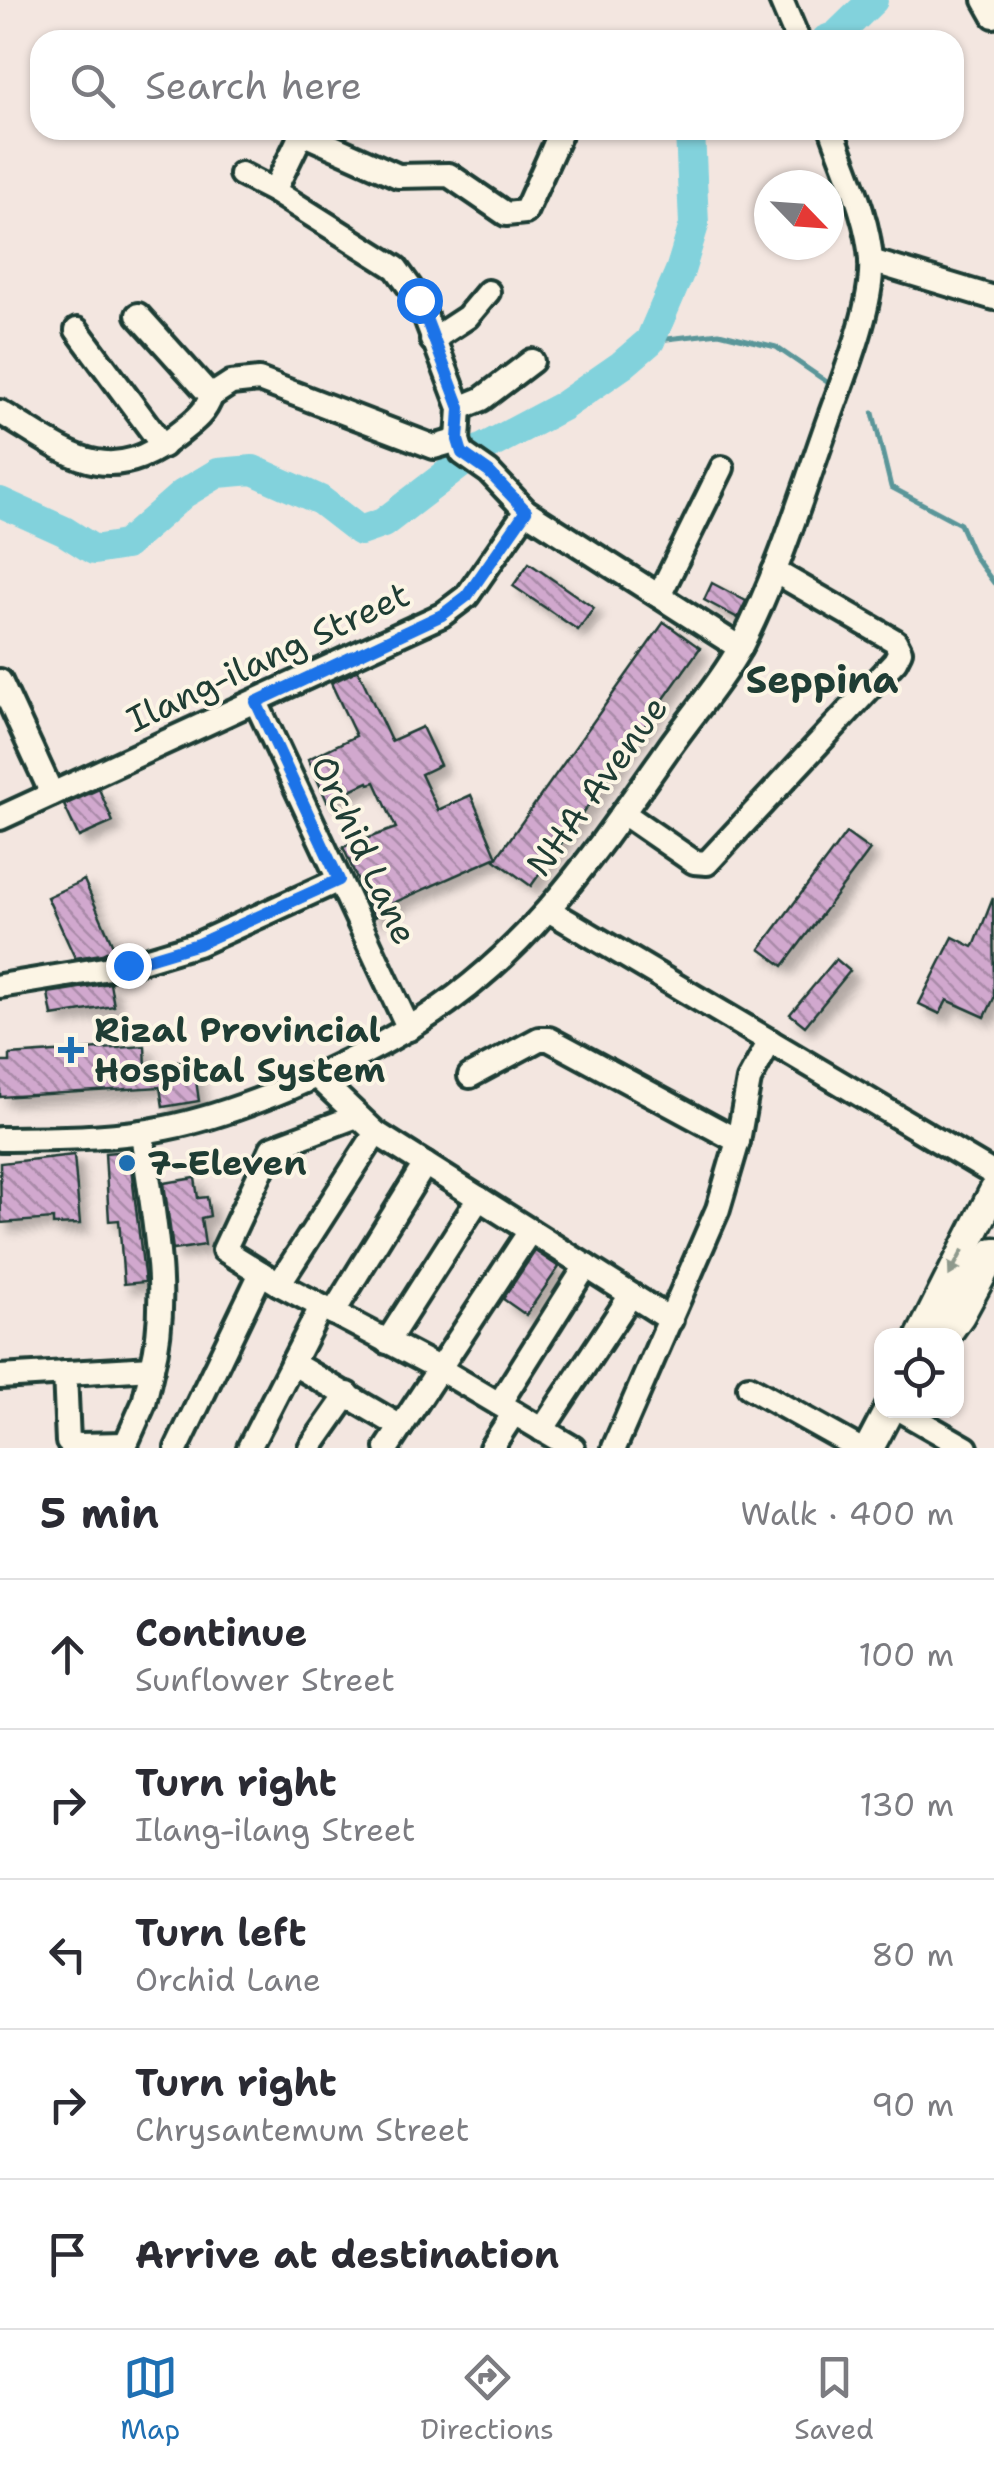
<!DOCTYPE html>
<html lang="en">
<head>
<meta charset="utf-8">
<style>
  body { margin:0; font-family:"Shantell Sans",sans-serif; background:#f2f2f3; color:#2b2b33 }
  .controls { position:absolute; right:30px; bottom:30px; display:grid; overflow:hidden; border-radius:20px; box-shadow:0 2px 8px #0004 }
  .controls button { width:90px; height:90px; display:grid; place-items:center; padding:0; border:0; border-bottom:2px solid #e1e1e2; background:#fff; color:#2b2b33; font:50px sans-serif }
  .compass { position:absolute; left:754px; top:170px; width:90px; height:90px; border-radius:50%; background:#fff; box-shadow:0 2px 8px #0004; rotate:115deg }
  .stop { position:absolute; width:30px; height:30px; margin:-22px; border:8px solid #1a73e8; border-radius:50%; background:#fff }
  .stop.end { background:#1a73e8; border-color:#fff; box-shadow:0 2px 10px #0008 }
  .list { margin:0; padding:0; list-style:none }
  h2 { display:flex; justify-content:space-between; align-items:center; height:130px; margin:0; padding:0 40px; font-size:42px }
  h2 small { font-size:32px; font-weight:400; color:#7c7c81 }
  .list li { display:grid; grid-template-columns:65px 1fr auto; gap:30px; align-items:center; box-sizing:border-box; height:150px; padding:0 40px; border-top:2px solid #e1e1e2 }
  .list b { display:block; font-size:38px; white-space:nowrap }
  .list p { margin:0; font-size:32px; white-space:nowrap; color:#7c7c81 }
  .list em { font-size:32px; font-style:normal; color:#7c7c81 }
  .icon { flex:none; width:55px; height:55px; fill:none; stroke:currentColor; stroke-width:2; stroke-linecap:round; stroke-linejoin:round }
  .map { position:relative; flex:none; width:994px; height:1448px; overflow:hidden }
  .search { position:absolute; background:#fff; box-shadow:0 2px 8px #0004; left:30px; right:30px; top:30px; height:110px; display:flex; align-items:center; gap:25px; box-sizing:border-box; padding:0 35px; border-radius:30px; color:#7c7c81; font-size:38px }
  .sheet { height:880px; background:#fff }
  nav { display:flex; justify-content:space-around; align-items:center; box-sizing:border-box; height:140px; border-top:2px solid #e1e1e2; background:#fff; font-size:28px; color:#7c7c81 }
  nav a { display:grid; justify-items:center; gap:5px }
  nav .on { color:#1f6fb2 }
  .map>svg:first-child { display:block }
</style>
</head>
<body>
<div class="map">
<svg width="994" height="1448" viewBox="0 0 994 1448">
  <defs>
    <pattern id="building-back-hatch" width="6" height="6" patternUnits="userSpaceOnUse" patternTransform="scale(2.5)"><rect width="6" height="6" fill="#d1a8ce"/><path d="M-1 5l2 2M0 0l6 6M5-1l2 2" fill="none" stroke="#a98aa8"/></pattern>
    <filter id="shadow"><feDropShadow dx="8" dy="8" stdDeviation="5" flood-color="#0004"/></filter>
  </defs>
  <rect width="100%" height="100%" fill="#f3e6e0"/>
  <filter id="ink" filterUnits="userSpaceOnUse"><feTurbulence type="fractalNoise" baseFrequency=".01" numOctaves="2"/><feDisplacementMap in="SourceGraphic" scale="20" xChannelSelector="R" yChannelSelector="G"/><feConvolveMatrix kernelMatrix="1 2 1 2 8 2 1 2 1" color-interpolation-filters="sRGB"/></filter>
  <g filter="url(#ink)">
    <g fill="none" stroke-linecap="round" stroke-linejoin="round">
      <g stroke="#5a9699" stroke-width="5">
        <path d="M650,341L719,333L776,347L827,382"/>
        <path d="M873,413L891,487L960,524L974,556L994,583"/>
      </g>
      <g stroke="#82d2dc" stroke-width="30">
        <path d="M826,40L836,36L873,0"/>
        <path d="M0,502L64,531L94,550L125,545L183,494L218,473L253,470L320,500L360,531L383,523L476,452L563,406L622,365L650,341L680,271L694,225L690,130"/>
      </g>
    </g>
    <g fill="url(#building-back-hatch)" stroke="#1f3d34" stroke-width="2.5" filter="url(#shadow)">
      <path d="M529,563L594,608L578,630L513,586Z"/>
      <path d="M712,583L746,601L738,618L704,600Z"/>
      <path d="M664,622L700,648L531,886L495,860Z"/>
      <path d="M358,670L391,741L422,727L440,765L421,774L438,810L471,795L497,857L393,903L395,907L374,917L343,847L396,828L375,782L369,784L368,782L327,801L308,759L356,736L331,683Z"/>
      <path d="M99,789L113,822L79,837L64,805Z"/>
      <path d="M846,833L870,850L783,966L760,949Z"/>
      <path d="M84,880L114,948L102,954L75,958L47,897Z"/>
      <path d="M993,898L994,998L985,1017L947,1000L940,1014L919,1004L953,937L973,947L975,944Z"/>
      <path d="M836,959L850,971L805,1026L790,1014Z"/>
      <path d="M110,983L114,1006L52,1016L48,993Z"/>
      <path d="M145,1046L146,1067L193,1059L199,1101L163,1107L160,1087L0,1097V1062H10V1055Z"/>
      <path d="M129,1151L145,1282L124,1284L119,1220L109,1221L105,1153Z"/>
      <path d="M74,1155L80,1224L53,1225V1219L1,1223L0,1163Z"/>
      <path d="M195,1178L198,1198L207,1197L210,1216L201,1218L205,1245L173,1250L164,1183Z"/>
      <path d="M535,1251L559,1267L526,1315L503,1299Z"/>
    </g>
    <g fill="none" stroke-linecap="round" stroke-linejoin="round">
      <defs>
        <g id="minor">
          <path d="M781,0L798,40"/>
          <path d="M985,0L994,16"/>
          <path d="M241,174L274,191L396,268L419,300L460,408L458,440L462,453L489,472L526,511L740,648"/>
          <path d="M274,191L302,133L398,176L449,175L506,214L525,212L560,134"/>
          <path d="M871,261L994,298"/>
          <path d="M77,330L163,446"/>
          <path d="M432,340L467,317L488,292"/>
          <path d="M211,396L231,383L259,380L434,447L458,440"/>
          <path d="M460,408L482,399L532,361"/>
          <path d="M0,412C64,450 105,492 175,436C190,424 205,415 211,396L138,315"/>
          <path d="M659,596L722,468"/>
          <path d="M0,681L52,794"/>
          <path d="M256,702L409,1029"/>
          <path d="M623,813L694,862L707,863L895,661L900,651L895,641L774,571"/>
          <path d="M0,818L442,615L467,596L526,511"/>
          <path d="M550,911L994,1174"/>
          <path d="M0,986L128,965L198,944L339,880"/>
          <path d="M315,1075L376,1133L671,1320"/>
          <path d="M470,1076L539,1039H549L738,1141"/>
          <path d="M357,1116L272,1148L224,1250L279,1284L440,1369L573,1448"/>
          <path d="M0,1139C54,1138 112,1139 165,1128C241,1113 342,1068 409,1028C524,960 593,856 668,749C692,715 722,681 742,644C778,573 802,495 829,419C844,377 874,304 871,260C868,216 846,171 832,130"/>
          <path d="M279,1284L376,1133"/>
          <path d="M333,1313L425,1164"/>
          <path d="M387,1342L479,1198"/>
          <path d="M292,1363L401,1427"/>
          <path d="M65,1373L68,1442L79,1445L125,1444"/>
          <path d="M0,1377L152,1368C172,1291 151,1209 142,1132"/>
          <path d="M749,1387L858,1448"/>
          <path d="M499,1404L586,1266"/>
          <path d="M900,1410L966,1448"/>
          <path d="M542,1430L631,1295"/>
          <path d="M124,1448L144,1403L152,1368"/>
          <path d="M177,1448L261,1273"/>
          <path d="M249,1448L321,1307"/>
          <path d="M310,1448L348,1394"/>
          <path d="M387,1448L530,1231"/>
          <path d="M491,1448L514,1413"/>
          <path d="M614,1448L718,1209L738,1141L749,1080L770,1041"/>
        </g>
        <g id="major">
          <path d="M921,1336L994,1191"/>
          <path d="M945,1336L960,1315L994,1252"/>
          <path d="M869,1448L889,1410"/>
        </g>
      </defs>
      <use href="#minor" stroke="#1f3d34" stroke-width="30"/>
      <use href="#major" stroke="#1f3d34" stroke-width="35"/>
      <use href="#minor" stroke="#fcf5e5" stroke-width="22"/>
      <use href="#major" stroke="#fcf5e5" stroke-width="28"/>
    </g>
    <defs><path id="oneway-solid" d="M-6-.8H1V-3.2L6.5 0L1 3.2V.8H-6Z" transform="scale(2.5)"/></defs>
    <use fill="#8e998c" href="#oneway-solid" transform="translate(956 1263) rotate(118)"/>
  </g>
  <g fill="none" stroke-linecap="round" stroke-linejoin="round" filter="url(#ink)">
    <path stroke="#1a73e8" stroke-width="12" d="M128,965L198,944L339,880L256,702L442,615L467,596L526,511L489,472L462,453L458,440L460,408L419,300"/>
  </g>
  <g fill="#1f6fb2" stroke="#fcf5e5" stroke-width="4">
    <path d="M66 1035h10v10h10v10h-10v10h-10v-10h-10v-10h10z"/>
    <circle cx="127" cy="1163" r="10"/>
  </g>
  <g text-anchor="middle" stroke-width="8" stroke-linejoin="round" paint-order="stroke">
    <g font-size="35" fill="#1f3d34" stroke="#fcf5e5">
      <text transform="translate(268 657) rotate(-25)" y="12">Ilang-ilang Street</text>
      <text transform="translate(597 786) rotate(-54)" y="12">NHA Avenue</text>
      <text transform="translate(364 850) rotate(65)" y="12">Orchid Lane</text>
    </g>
    <g font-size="35" font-weight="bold" fill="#1f3d34" stroke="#fcf5e5" text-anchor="start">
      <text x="94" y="1042">Rizal Provincial<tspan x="94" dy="40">Hospital System</tspan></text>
      <text x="147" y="1175">7-Eleven</text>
    </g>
    <g font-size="38" font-weight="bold" fill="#1f3d34" stroke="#fcf5e5">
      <text x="822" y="693">Seppina</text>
    </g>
  </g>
</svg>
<div class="controls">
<button><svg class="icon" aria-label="locate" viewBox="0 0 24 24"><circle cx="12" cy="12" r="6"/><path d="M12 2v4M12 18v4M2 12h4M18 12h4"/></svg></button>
</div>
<svg class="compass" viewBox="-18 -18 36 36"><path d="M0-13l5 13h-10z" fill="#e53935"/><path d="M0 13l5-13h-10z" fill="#7c7c81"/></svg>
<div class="stop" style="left:419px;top:300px"></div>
<div class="stop end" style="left:128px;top:965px"></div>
<div class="search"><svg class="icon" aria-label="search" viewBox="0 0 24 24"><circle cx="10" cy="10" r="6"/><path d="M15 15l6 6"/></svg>Search here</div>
</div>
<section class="sheet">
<h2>5 min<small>Walk · 400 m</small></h2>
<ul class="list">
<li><svg class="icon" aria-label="ahead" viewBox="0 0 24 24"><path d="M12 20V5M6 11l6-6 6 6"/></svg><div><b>Continue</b><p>Sunflower Street</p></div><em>100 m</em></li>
<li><svg class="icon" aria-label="right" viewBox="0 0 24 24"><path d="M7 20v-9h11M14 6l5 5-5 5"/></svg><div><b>Turn right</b><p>Ilang-ilang Street</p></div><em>130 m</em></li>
<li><svg class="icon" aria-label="left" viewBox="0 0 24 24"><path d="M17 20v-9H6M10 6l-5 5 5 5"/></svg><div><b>Turn left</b><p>Orchid Lane</p></div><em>80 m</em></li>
<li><svg class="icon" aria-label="right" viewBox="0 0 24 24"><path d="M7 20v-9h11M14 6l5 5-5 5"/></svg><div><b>Turn right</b><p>Chrysantemum Street</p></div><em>90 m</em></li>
<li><svg class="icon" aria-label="arrive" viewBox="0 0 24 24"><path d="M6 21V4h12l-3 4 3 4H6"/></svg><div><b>Arrive at destination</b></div></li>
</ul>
</section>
<nav>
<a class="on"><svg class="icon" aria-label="map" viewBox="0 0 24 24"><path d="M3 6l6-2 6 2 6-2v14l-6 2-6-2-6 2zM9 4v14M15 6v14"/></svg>Map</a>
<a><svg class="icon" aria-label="directions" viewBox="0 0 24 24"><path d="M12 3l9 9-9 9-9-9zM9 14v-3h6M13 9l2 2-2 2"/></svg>Directions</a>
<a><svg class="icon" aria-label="saved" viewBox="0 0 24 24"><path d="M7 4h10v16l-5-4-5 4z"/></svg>Saved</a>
</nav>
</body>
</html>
